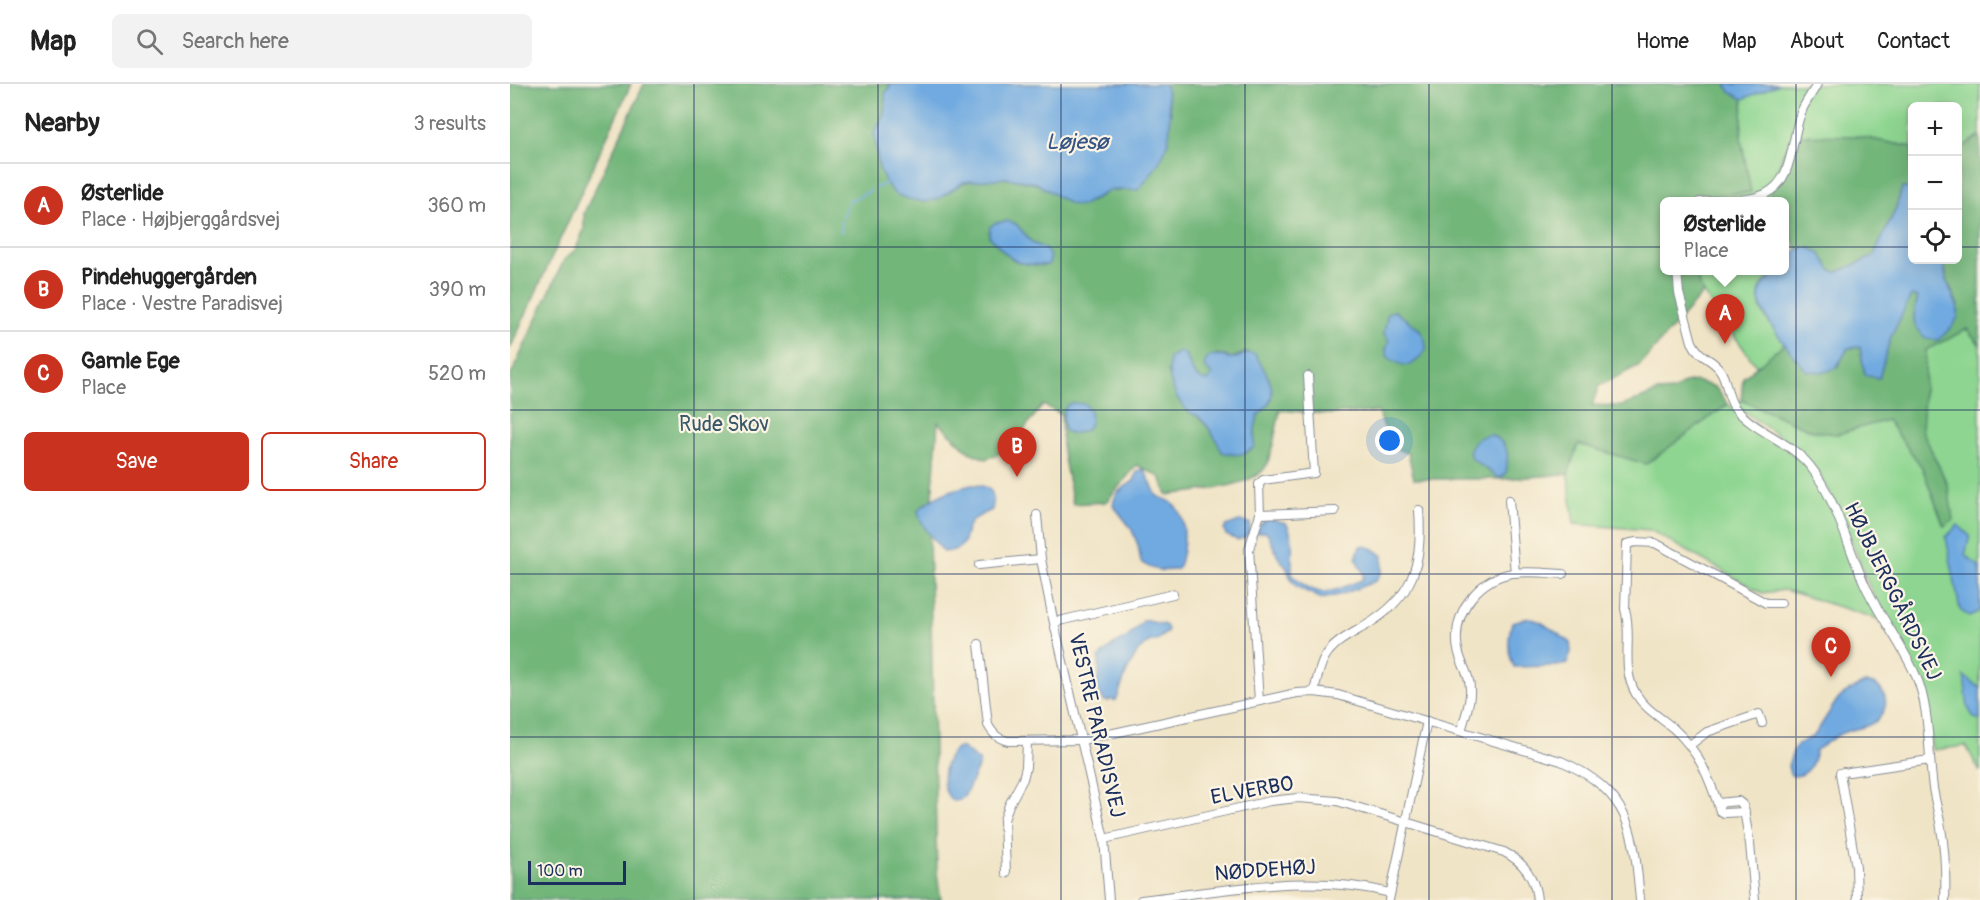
<!DOCTYPE html>
<html lang="en">
<head>
<meta charset="utf-8">
<style>
  body { margin:0; font-family:Pangolin,sans-serif; background:#f2f2f2; color:#222 }
  .controls { position:absolute; right:18px; top:18px; display:grid; overflow:hidden; border-radius:9px; box-shadow:0 6px 24px #0002 }
  .controls button { width:54px; height:54px; display:grid; place-items:center; padding:0; border:0; border-bottom:2px solid #e0e0e0; background:#fff; color:#222; font:30px sans-serif }
  .scale { position:absolute; left:18px; bottom:15px; width:98px; box-sizing:border-box; padding-left:6px; border:3px solid #1b2f5e; border-top:0; font-size:16px; line-height:21px; white-space:nowrap; color:#1b2f5e; -webkit-text-stroke:4px #fcf5e5; paint-order:stroke }
  .you { position:absolute; left:880px; top:357px; width:21px; height:21px; margin:-15px; border:4px solid #fff; border-radius:50%; background:#1a73e8; box-shadow:0 0 0 9px #1a73e833 }
  .badge { display:grid; place-items:center; width:39px; height:39px; border-radius:50%; background:#c8321e; color:#fff; font-size:20px; font-weight:700 }
  .pin { position:absolute; translate:-50% -50px; filter:drop-shadow(0 2px 3px #0008) }
  .pin::after { content:''; position:absolute; top:32px; width:21px; height:18px; background:inherit; clip-path:polygon(0 0,100% 0,50% 100%) }
  .popup { position:absolute; left:1150px; top:113px; width:129px; height:78px; box-sizing:border-box; display:grid; place-content:center; border-radius:9px; background:#fff; filter:drop-shadow(0 2px 4px #0005); font-size:20px; white-space:nowrap; color:#767676 }
  .popup b { font-size:22px; color:#222 }
  .popup::after { content:''; position:absolute; left:50%; top:100%; margin-left:-12px; border:12px solid transparent; border-top-color:#fff }
  .list { margin:0; padding:0; list-style:none }
  h2 { display:flex; justify-content:space-between; align-items:center; height:78px; margin:0; padding:0 24px; font-size:26px }
  h2 small { font-size:20px; font-weight:400; color:#767676 }
  .list li { display:grid; grid-template-columns:39px 1fr auto; gap:18px; align-items:center; box-sizing:border-box; height:84px; padding:0 24px; border-top:2px solid #e0e0e0 }
  .list b { display:block; font-size:22px; white-space:nowrap }
  .list p { margin:0; font-size:20px; white-space:nowrap; color:#767676 }
  .list em { font-size:20px; font-style:normal; color:#767676 }
  .actions { display:flex; gap:12px; padding:18px 24px }
  .actions a { flex:1; padding:14px 0; border:2px solid #c8321e; border-radius:9px; text-align:center; font-size:21px; color:#c8321e }
  .actions .main { background:#c8321e; color:#fff }
  .icon { flex:none; width:33px; height:33px; fill:none; stroke:currentColor; stroke-width:2; stroke-linecap:round; stroke-linejoin:round }
  .map { position:relative; flex:none; width:1470px; height:816px; overflow:hidden }
  header { display:flex; align-items:center; gap:36px; box-sizing:border-box; height:84px; padding:0 30px; background:#fff; border-bottom:2px solid #e0e0e0 }
  header strong { font-size:28px }
  nav { display:flex; gap:33px; margin-inline-start:auto; font-size:21px }
  .search { width:420px; height:54px; background:#f2f2f2; display:flex; align-items:center; gap:15px; box-sizing:border-box; padding:0 21px; border-radius:9px; color:#767676; font-size:22px }
  main { display:flex }
  aside { flex:1; background:#fff }
  .map>svg:first-child { display:block }
</style>
</head>
<body>
<header>
<strong>Map</strong>
<div class="search"><svg class="icon" aria-label="search" viewBox="0 0 24 24"><circle cx="10" cy="10" r="6"/><path d="M15 15l6 6"/></svg>Search here</div>
<nav><a>Home</a><a>Map</a><a>About</a><a>Contact</a></nav>
</header>
<main>
<aside>
<h2>Nearby<small>3 results</small></h2>
<ul class="list">
<li><span class="badge">A</span><div><b>Østerlide</b><p>Place · Højbjerggårdsvej</p></div><em>360 m</em></li>
<li><span class="badge">B</span><div><b>Pindehuggergården</b><p>Place · Vestre Paradisvej</p></div><em>390 m</em></li>
<li><span class="badge">C</span><div><b>Gamle Ege</b><p>Place</p></div><em>520 m</em></li>
</ul>
<div class="actions"><a class="main">Save</a><a>Share</a></div>
</aside>
<div class="map">
<svg width="1470" height="816" viewBox="0 0 1470 816">
  <rect width="100%" height="100%" fill="#fcf5e5"/>
  <filter id="ink" filterUnits="userSpaceOnUse"><feTurbulence type="fractalNoise" baseFrequency=".0167" numOctaves="2"/><feDisplacementMap in="SourceGraphic" scale="12" xChannelSelector="R" yChannelSelector="G"/><feConvolveMatrix kernelMatrix="1 2 1 2 8 2 1 2 1" color-interpolation-filters="sRGB"/></filter>
  <filter id="wash" filterUnits="userSpaceOnUse"><feTurbulence type="fractalNoise" baseFrequency=".008" numOctaves="4" result="noise"/><feDisplacementMap in="SourceGraphic" scale="24" xChannelSelector="R" yChannelSelector="G"/><feGaussianBlur stdDeviation="1.35" result="paint"/><feColorMatrix in="noise" values="0 0 0 0 0 0 0 0 0 0 0 0 0 0 0 0 0 1.4 0 .05"/><feComposite in="paint" operator="in"/></filter>
  <g filter="url(#wash)">
    <rect width="100%" height="100%" fill="#f0e4c6"/>
    <g fill="#8dd590" stroke="#548277" stroke-width="1.5">
      <path d="M1216,0H1470V52L1448,66V22H1402V63L1346,52L1273,69L1260,115L1261,117L1179,118L1181,114L1241,108L1231,55L1233,16Z"/>
      <path d="M1184,187H1269C1264,191 1258,194 1254,199C1238,219 1263,244 1275,259L1247,283L1193,209Z"/>
      <path d="M1457,245L1470,261V688L1456,662L1422,666L1416,611L1359,502L1334,438L1308,388L1289,366L1226,322L1231,316L1303,347L1327,350L1377,336L1412,383L1434,442L1438,402L1412,346L1416,265Z"/>
      <path d="M1218,320L1295,380C1329,425 1343,484 1368,535L1275,506L1252,509L1140,446L1064,440L1058,390L1068,360L1136,380Z"/>
    </g>
    <g fill="#72b67a" stroke="#46726c" stroke-width="1.5" fill-rule="evenodd">
      <path d="M0,0H121L0,265Z"/>
      <path d="M134,0H381C371,14 378,21 372,35C370,40 367,45 364,49L428,115C437,110 446,101 456,98C498,86 541,104 580,118L600,106L610,107L661,29L655,0H1216L1220,8L1233,15L1231,55L1241,108L1182,114L1179,117L1155,118V186L1184,187L1193,209L1130,281L1089,302L1082,321L1112,322L1147,308L1163,307L1175,299L1186,297L1205,303L1218,320L1136,380L1068,360L1058,390L993,395H904L898,369L883,364L868,328L816,330L770,326C767,340 762,375 754,385C741,403 680,408 657,411L650,393L627,381L596,418L563,420L552,365L551,330L533,321L515,344L508,362L476,375L459,368L428,338L422,417L414,420L416,444L419,450L427,789L431,816H0V293L54,176L66,165L74,145V129ZM506,140L522,159L535,165L539,171L538,181C502,181 503,177 479,152L480,143ZM885,227L912,247L876,265L879,257L874,249L878,229ZM737,268C752,290 777,310 748,331L745,344L744,363L737,368H713L702,348L688,332L677,326L663,305L658,287L676,271C681,284 683,294 698,297L702,291L707,270L722,274Z"/>
      <path d="M1289,51L1346,52L1402,63V105L1392,104L1385,126L1363,173L1328,188L1321,187C1313,174 1304,163 1288,166L1275,143V118L1261,117L1259,115L1273,69Z"/>
      <path d="M1470,52V261L1457,245L1416,266L1412,346L1438,402L1443,436L1434,442L1412,383L1377,336L1327,350L1303,347L1231,316L1233,294L1275,259L1286,276L1327,284L1338,264L1350,263L1355,291L1369,293L1380,255L1401,211L1408,213L1404,233L1448,221L1437,195L1433,176H1448V66Z"/>
    </g>
    <g fill="#71aae0" stroke="#466c9f" stroke-width="1.5">
      <path d="M381,0H655C665,49 662,68 628,106H600L571,122L560,120L526,99L496,94L454,98L428,115L415,118L399,115L385,110L376,99L369,84L364,49L373,34L375,21V10Z"/>
      <path d="M1216,0H1269L1233,15L1220,8Z"/>
      <path d="M1392,104L1402,105V176H1433C1434,182 1435,188 1436,194C1446,227 1461,228 1428,256L1416,255C1400,238 1403,235 1408,213L1401,212L1380,255L1369,294L1355,291L1350,263L1338,264C1324,288 1325,289 1297,287C1285,274 1247,228 1249,212C1250,200 1261,194 1269,187L1275,186C1275,171 1291,158 1306,167C1313,171 1317,180 1321,187L1328,188L1363,173L1385,127Z"/>
      <path d="M497,137L506,140L522,159L535,165L539,170L540,177L538,181C502,181 503,177 479,152L480,143L485,139Z"/>
      <path d="M885,227C901,241 916,243 916,266C902,284 897,286 878,273L876,265L879,257L874,249L878,229Z"/>
      <path d="M671,267C684,278 676,293 698,297L702,291L694,282C699,264 710,274 722,274C732,275 732,267 745,270C758,293 774,311 748,331L745,344L744,363C732,372 727,372 712,368C706,355 700,343 689,333C685,330 680,329 677,326C663,313 657,291 659,274Z"/>
      <path d="M562,319L575,320L580,327L581,338L576,346C568,348 560,352 554,346L553,329L557,321Z"/>
      <path d="M981,351C1001,361 998,371 996,390L989,394L961,374L959,367C965,356 968,352 981,351Z"/>
      <path d="M634,385L647,412C652,414 657,415 661,418C679,431 675,467 668,485C653,488 643,487 631,478L628,461L621,444L603,421C605,407 613,404 624,397L627,388Z"/>
      <path d="M462,401C480,401 486,407 482,426C476,429 465,433 461,438C450,452 462,465 434,468C423,455 412,444 408,427C420,413 445,404 462,401Z"/>
      <path d="M757,434L776,439C786,455 781,473 782,491C809,517 821,508 852,496L854,491L846,475L850,462C860,461 866,466 873,472L872,487L866,497L833,510L812,515L787,503L782,497L776,483L768,473L758,450L755,448L747,449L750,441Z"/>
      <path d="M729,437L740,439L739,448L736,453L727,456L716,451L714,446L716,442Z"/>
      <path d="M1448,441L1460,452L1455,471L1470,483V526L1460,533L1450,526L1436,453Z"/>
      <path d="M1019,534L1031,538L1060,558L1061,568L1057,580L1046,582L1004,583C997,568 998,554 1002,538Z"/>
      <path d="M634,536L655,541L658,545L657,548L646,557H640L628,567L616,589L607,615L604,617L601,615L599,617H594L586,601L589,593V573L602,562L618,553Z"/>
      <path d="M1454,592L1470,604V636L1464,634L1458,624Z"/>
      <path d="M1355,599C1362,599 1367,600 1371,606C1375,611 1377,616 1375,623C1368,646 1347,642 1330,650C1322,654 1314,661 1306,666C1303,680 1299,692 1283,692L1280,690L1278,682L1284,665L1288,660L1304,652L1327,616L1340,606Z"/>
      <path d="M450,663C458,666 461,673 469,676V681L455,711L450,716L443,717C427,706 432,670 450,663Z"/>
    </g>
    <g fill="none" stroke-linecap="round" stroke-linejoin="round">
      <g stroke="#71aae0" stroke-width="2">
        <path d="M366,104L376,99"/>
        <path d="M333,133L339,117L360,107"/>
        <path d="M331,148V137"/>
      </g>
    </g>
  </g>
  <g filter="url(#ink)">
    <g fill="none" stroke-linecap="round" stroke-linejoin="round">
      <defs>
        <g id="minor">
          <path d="M1190,118C1209,116 1238,118 1255,110C1286,96 1280,51 1293,24C1297,16 1303,8 1307,0"/>
          <path d="M1167,186L1169,209L1182,258C1190,275 1202,274 1210,286C1218,297 1216,313 1225,324C1245,348 1280,357 1300,382C1327,416 1337,462 1355,501C1370,533 1392,560 1406,592C1420,623 1418,669 1423,704C1425,717 1429,730 1431,744C1435,767 1436,792 1435,816"/>
          <path d="M999,416L1005,489"/>
          <path d="M750,430L825,427"/>
          <path d="M527,431L531,475L542,530L594,755L599,816"/>
          <path d="M469,481L531,475"/>
          <path d="M545,538L663,510"/>
          <path d="M469,560L478,641C483,650 487,654 498,657L572,656L787,609L804,608L828,611L1051,677C1121,708 1124,747 1130,816"/>
          <path d="M804,608C807,596 809,583 815,573C824,558 840,551 855,542C904,513 913,480 909,426"/>
          <path d="M749,617L739,465L750,430L749,400L753,396L804,389L798,292"/>
          <path d="M951,647C956,629 964,611 958,593C954,581 947,571 947,558C945,525 970,494 1003,489C1019,487 1037,489 1053,490"/>
          <path d="M1180,661L1197,648L1249,630L1252,639"/>
          <path d="M1334,688L1330,689L1346,783L1347,816"/>
          <path d="M1339,688L1420,676"/>
          <path d="M1208,719L1228,717L1233,721L1240,760L1245,816"/>
          <path d="M1235,728L1214,729L1210,727C1200,695 1189,667 1163,644C1150,633 1135,625 1126,610C1110,583 1123,553 1115,525L1117,460L1126,458L1145,459L1256,519H1271"/>
          <path d="M594,755L760,717L788,714L827,717L994,768C1014,778 1025,793 1027,816"/>
          <path d="M496,789L494,736L499,721L513,695L516,683L517,658"/>
          <path d="M631,816C713,807 799,788 880,809"/>
          <path d="M879,816L917,637"/>
        </g>
      </defs>
      <use href="#minor" stroke="#868a92" stroke-width="10"/>
      <use href="#minor" stroke="#fff" stroke-width="8"/>
    </g>
  </g>
  <path fill="none" stroke="#1b2f5e" stroke-width="1.5" stroke-opacity="0.55" d="M184,0V816M368,0V816M551,0V816M735,0V816M919,0V816M1102,0V816M1286,0V816M0,163H1402M1448,163H1470M0,326H1470M0,490H1470M0,653H1470"/>
  <g text-anchor="middle" stroke-width="4.5" stroke-linejoin="round" paint-order="stroke">
    <g font-size="21" fill="#38586a" stroke="#fcf5e5">
      <text x="214" y="347">Rude Skov</text>
    </g>
    <g font-size="21" fill="#1b2f5e" stroke="#fcf5e5">
      <text transform="translate(1383 507) rotate(64)" y="7">HØJBJERGGÅRDSVEJ</text>
      <text transform="translate(587 641) rotate(77)" y="7">VESTRE PARADISVEJ</text>
      <text transform="translate(742 706) rotate(-10)" y="7">ELVERBO</text>
      <text transform="translate(755 786) rotate(-4)" y="7">NØDDEHØJ</text>
    </g>
    <g font-size="22" font-style="italic" fill="#355485" stroke="#fcf5e5">
      <text x="567" y="65">Løjesø</text>
    </g>
  </g>
</svg>
<div class="controls">
<button>+</button>
<button>−</button>
<button><svg class="icon" aria-label="locate" viewBox="0 0 24 24"><circle cx="12" cy="12" r="6"/><path d="M12 2v4M12 18v4M2 12h4M18 12h4"/></svg></button>
</div>
<div class="scale">100 m</div>
<div class="you"></div>
<div class="pin badge" style="left:1215px;top:260px">A</div>
<div class="popup"><b>Østerlide</b>Place</div>
<div class="pin badge" style="left:507px;top:393px">B</div>
<div class="pin badge" style="left:1321px;top:593px">C</div>
</div>
</main>
</body>
</html>
